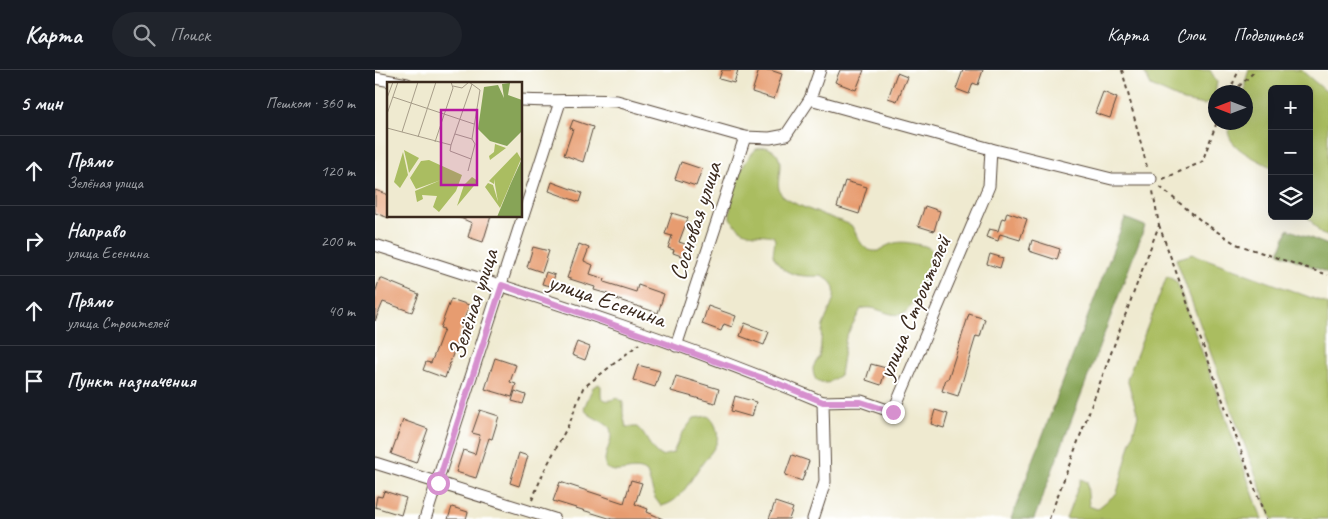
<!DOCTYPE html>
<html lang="ru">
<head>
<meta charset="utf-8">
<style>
  body { margin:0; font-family:Caveat,sans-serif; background:#20242c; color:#f1f3f6 }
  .controls { position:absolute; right:15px; top:15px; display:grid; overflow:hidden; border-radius:8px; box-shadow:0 5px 20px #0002 }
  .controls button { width:45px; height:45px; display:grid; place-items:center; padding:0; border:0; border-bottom:1px solid #363941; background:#171b24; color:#f1f3f6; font:25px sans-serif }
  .compass { position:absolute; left:833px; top:15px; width:45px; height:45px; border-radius:50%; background:#171b24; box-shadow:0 5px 20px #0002; rotate:270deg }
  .stop { position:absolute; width:15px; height:15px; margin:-11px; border:4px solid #d690ce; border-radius:50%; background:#fff }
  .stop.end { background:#d690ce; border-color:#fff; box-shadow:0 1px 5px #0008 }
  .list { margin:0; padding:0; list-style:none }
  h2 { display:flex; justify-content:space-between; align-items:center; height:65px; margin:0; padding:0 20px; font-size:21px }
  h2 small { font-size:16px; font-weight:400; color:#9ea1a6 }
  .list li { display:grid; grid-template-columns:32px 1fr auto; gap:15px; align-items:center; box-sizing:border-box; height:70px; padding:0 20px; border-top:1px solid #363941 }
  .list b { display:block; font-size:19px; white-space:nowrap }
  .list p { margin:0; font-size:16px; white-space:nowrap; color:#9ea1a6 }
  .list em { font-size:16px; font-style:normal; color:#9ea1a6 }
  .icon { flex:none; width:28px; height:28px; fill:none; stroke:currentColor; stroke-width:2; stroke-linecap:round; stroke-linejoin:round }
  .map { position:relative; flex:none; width:953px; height:449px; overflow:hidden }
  header { display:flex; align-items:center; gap:30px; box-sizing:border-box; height:70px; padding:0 25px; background:#171b24; border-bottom:1px solid #363941 }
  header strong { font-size:24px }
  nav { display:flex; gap:28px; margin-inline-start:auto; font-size:18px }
  .search { width:350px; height:45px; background:#20242c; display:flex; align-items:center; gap:12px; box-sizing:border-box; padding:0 18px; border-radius:28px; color:#9ea1a6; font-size:19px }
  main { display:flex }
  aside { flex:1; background:#171b24 }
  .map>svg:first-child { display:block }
</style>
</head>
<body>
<header>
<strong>Карта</strong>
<div class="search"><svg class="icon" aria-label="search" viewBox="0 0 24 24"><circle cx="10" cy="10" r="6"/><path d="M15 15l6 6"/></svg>Поиск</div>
<nav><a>Карта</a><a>Слои</a><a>Поделиться</a></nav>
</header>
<main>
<aside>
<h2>5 мин<small>Пешком · 360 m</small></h2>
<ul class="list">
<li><svg class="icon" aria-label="ahead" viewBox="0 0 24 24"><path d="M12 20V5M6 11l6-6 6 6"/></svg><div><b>Прямо</b><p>Зелёная улица</p></div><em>120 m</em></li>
<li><svg class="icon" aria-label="right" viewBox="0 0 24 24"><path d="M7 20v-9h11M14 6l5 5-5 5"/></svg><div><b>Направо</b><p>улица Есенина</p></div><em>200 m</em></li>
<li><svg class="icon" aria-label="ahead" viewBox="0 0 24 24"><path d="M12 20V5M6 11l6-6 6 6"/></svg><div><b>Прямо</b><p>улица Строителей</p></div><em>40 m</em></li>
<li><svg class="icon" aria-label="arrive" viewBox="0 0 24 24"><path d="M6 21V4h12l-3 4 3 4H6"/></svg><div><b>Пункт назначения</b></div></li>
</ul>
</aside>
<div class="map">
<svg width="953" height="449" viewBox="0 0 953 449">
  <rect width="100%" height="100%" fill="#fff"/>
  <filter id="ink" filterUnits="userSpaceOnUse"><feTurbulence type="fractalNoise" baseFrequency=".02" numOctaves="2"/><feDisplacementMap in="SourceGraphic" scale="10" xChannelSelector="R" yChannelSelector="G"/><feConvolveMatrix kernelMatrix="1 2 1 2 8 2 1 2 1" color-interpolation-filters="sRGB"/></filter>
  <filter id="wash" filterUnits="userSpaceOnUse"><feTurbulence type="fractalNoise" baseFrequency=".0096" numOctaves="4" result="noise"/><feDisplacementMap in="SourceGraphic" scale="20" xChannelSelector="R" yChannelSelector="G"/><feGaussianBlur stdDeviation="1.12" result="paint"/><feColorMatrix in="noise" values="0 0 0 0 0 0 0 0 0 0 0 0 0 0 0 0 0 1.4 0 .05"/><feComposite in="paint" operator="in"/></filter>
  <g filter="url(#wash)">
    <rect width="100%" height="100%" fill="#efead0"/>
    <g fill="#aabd61" stroke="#727440">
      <path d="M768,0H835L842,12L839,29L829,35L809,31L776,16Z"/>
      <path d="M874,0H926L953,23V166L946,164L932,146H934V19H897V98C883,89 855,80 853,61L860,53L871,52L870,12Z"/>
      <path d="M391,77C417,86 397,110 406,124C412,134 462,149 476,155C483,165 486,183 503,181C519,170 528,171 545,175C551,176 555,177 558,183L543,226L531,242C515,251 502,233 486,239L471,267L465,305L453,313L443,312C439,308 438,303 438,298C439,294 442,291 444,287C447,277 445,266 448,256C453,239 472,216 446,206C427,207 406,206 398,185L400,170L398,166C377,162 369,168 355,148C355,124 364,96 381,79Z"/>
      <path d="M818,184L953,234V449H897L801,189Z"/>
      <path d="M792,206L802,212L887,449H691L706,409L712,412L714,436L722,439L742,423L763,345L752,309Z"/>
      <path d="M224,314L226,316V326C231,333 235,330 242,328L248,332V344L251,357H262C272,365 274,379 286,386L298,383L306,365L319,348L333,346C340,351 344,362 342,371C340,379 332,387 327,394C315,409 307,432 286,436L280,428L272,403C256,393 248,407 231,398C226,384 240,373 235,358C227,349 212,347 209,338L218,317Z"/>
    </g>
    <g fill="#87a457" stroke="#61673a">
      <path d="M750,148L770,156L659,449H636Z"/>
      <path d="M913,159L953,175V203L904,183Z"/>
    </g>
    <g id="blocks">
      <g fill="#e79c6f">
        <path d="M347,0H363L359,13L344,9Z"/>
        <path d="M384,0H395L407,4L399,29L377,22Z"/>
        <path d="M465,0H489L481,20L460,12Z"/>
        <path d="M588,0H608L603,15L598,13L594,24L581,19Z"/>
        <path d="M522,3L532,7L522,31L513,28Z"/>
        <path d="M728,22L742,28L735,48L720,43Z"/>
        <path d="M198,50L218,57L208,92L189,85L198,59L195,58Z"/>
        <path d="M306,92L327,99L321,116L300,109Z"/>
        <path d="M470,111L492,117L484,144L462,137Z"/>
        <path d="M177,112L207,123L204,132L174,121Z"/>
        <path d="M0,120L14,125V148L0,143Z"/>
        <path d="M550,136L565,141L559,161L543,156Z"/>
        <path d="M632,142L652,149L645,170L625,164L623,171L611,167L614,159L623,161L627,148L630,149Z"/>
        <path d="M297,143L313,148L304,172L313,175L309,187L298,183L299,180L293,178L297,166L290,164Z"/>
        <path d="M81,146H116L108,172L93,167L97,153Z"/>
        <path d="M657,170L685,179L682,190L654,181Z"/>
        <path d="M204,174L214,178L209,191L218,195L215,204L230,209L229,212L261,222L263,215L289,224L283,243L232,226L233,224L219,220L220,217L192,208Z"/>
        <path d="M158,177L174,181L167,202L152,197Z"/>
        <path d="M615,184L628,188L625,198L612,194Z"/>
        <path d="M171,202L180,205L176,216L167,214Z"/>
        <path d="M5,208L44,224L37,242L8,232L0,251V223Z"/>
        <path d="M76,229L94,235L70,308L48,300L51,292L56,293L69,259L65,258Z"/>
        <path d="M333,236L361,246L357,257L349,254L346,261L327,254Z"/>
        <path d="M594,244L610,249L605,267L601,266L583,326L567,321L571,309H573Z"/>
        <path d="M370,253L394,262L389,275L365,266Z"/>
        <path d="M202,272L215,277L210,290L197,285Z"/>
        <path d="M120,288L141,295L135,312L141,314L137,327L110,319Z"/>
        <path d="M496,294L511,298L506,315L491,310Z"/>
        <path d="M263,295L285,301L280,317L258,310Z"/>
        <path d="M301,306L344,319L340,333L296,321Z"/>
        <path d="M140,321L151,325L148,334L137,331Z"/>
        <path d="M360,326L381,332L377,347L356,341Z"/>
        <path d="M105,340L124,346L117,369L114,368L101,408L81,402L88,380L100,384L105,365L97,363Z"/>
        <path d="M560,340L573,344L569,358L556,354Z"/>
        <path d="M28,350L53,359L41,393L16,384Z"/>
        <path d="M144,383L153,386L144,416L135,413Z"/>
        <path d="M417,385L434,391L427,411L410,405Z"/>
        <path d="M256,410L267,413L260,434L273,439L272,442L288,449H237L178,431L185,412L249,433Z"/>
        <path d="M9,421L31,428L26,445L0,437L2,426L7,427Z"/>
        <path d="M400,432L418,438L414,449H394Z"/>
        <path d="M77,437L93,442L91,449H73Z"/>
      </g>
    </g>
  </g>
  <g filter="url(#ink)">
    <use href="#blocks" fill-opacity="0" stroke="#564739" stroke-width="1"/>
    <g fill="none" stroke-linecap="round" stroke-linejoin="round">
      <defs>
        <g id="minor">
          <path d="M0,8L32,14"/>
          <path d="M435,29L616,79L737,109H776"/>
          <path d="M146,30C178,32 210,29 242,31L370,67L395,68L411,65L435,29L445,0"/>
          <path d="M0,175C150,223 302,270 448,332"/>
          <path d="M301,276L370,67"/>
          <path d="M0,393L179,449"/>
          <path d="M50,449L185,32"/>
          <path d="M438,449L450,412L448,332L486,331L518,342L614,116L616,79"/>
        </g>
      </defs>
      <use href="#minor" stroke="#564739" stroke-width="13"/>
      <g stroke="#564739" stroke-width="2" stroke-dasharray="4 4" stroke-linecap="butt">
        <path d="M747,0L772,97"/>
        <path d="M854,22L864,0"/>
        <path d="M858,22L881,0"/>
        <path d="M788,109L827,92L842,52"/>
        <path d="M785,117L829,153L861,174L953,205"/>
        <path d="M784,155L891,449"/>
        <path d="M157,430L169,401L195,352L208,318L264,274"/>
        <path d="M674,449L784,155L778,121"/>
      </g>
      <use href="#minor" stroke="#fff" stroke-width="11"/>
    </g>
  </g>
  <g fill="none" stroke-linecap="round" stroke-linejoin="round" filter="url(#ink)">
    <path stroke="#d690ce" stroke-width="6" d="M63,413L127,215L404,314L448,332H486L518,342"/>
  </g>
  <g text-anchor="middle" stroke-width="4" stroke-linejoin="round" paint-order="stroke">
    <g font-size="24" fill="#3b2a1e" stroke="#fff">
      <text transform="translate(320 151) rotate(-72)" y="8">Сосновая улица</text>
      <text transform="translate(232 230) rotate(19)" y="8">улица Есенина</text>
      <text transform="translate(98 234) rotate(-72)" y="8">Зелёная улица</text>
      <text transform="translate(539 237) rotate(-67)" y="8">улица Строителей</text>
    </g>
  </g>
  <g transform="translate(12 12)">
    <rect width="135" height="135" fill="#efead0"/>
    <path d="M108,62L119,66L103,78L102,74L107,70ZM17,68L32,76L22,91L20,81ZM16,70L21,93L13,106L7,100ZM130,70L134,77L113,126L98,105L101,101L106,103L111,120L107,97V102L102,99ZM42,78L75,93L69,109L52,130L46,125L50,114L35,113L36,117L30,120L28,109L54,98L29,107L23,96L34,79ZM85,95L91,99L70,124L77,103Z" fill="#aabd61"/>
    <path d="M123,1L121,13L135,18V49L120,64L103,59L91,47L97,5L111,3L117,16L115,2ZM135,77V135H110L124,101Z" fill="#87a457"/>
    <path fill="none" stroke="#a79d89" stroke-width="1" d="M82,0L93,8L85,57L88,62M66,4L75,6L82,0M6,15L87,42M0,16L6,0M0,32L11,0M0,46L64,63L63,69L84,77M15,50L31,0M68,52L85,57M31,55L49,0M48,60L66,6L64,0M64,63L85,2M81,89L88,62"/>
    <path fill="#b5179e" fill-opacity="0.15" stroke="#b5179e" stroke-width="2.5" d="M54,28H90V103H54Z"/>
    <rect width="135" height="135" fill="none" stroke="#3b2a1e" stroke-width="2.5"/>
  </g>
</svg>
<div class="controls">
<button>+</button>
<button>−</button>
<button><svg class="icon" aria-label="layers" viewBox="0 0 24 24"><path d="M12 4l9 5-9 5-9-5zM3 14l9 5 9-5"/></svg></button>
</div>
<svg class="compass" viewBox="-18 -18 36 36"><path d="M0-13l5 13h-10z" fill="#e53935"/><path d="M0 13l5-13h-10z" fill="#9ea1a6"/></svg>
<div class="stop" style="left:63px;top:413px"></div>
<div class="stop end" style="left:518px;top:342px"></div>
</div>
</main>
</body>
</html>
